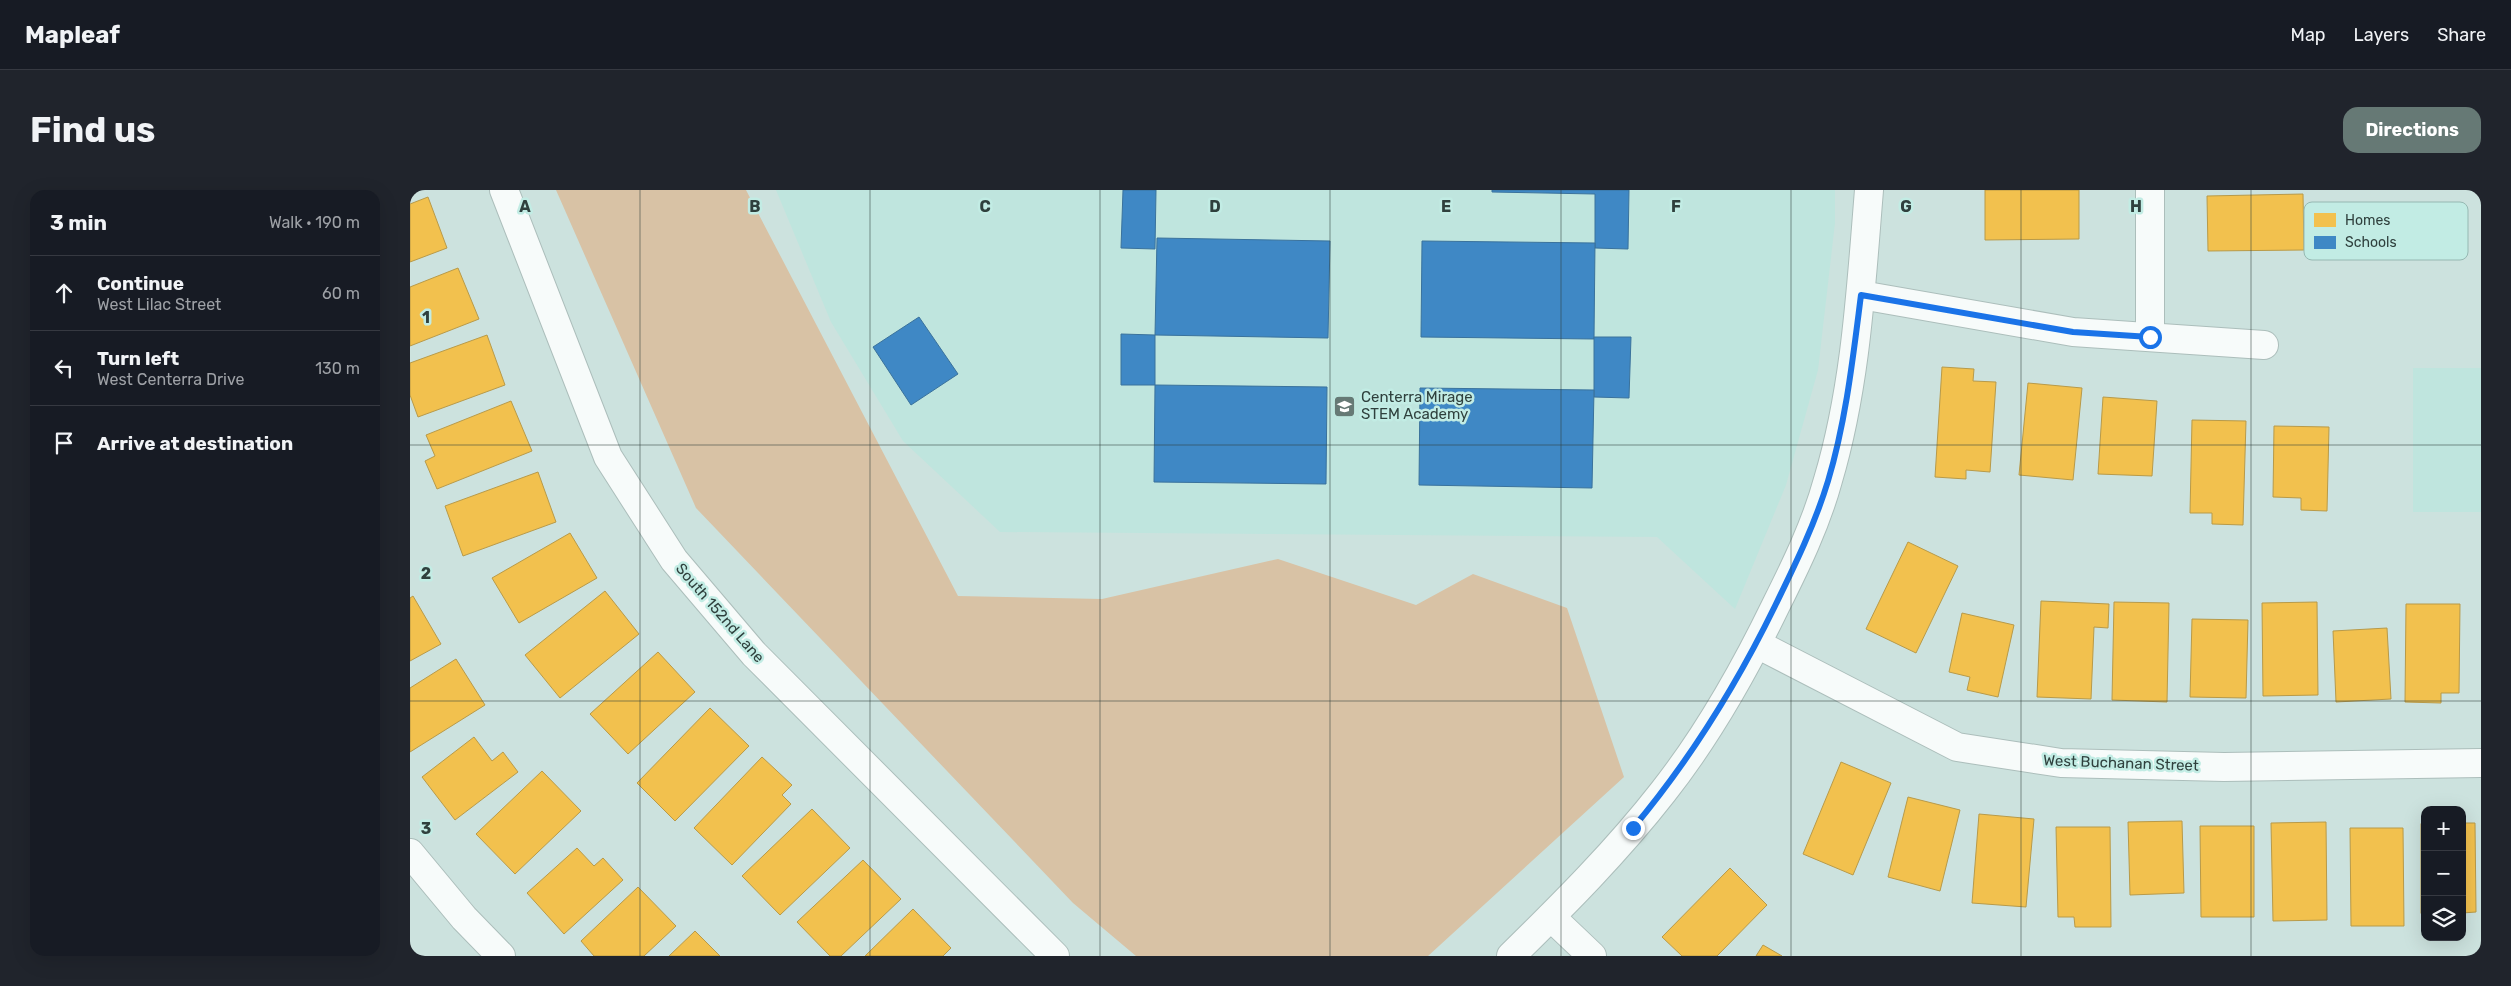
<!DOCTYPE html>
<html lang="en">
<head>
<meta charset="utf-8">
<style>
  body { margin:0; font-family:Rubik,sans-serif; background:#20242c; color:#f1f3f6 }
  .controls { position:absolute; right:15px; bottom:15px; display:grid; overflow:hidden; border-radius:10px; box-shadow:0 5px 20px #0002 }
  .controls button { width:45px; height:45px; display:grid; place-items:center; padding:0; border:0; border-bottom:1px solid #363941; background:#171b24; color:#f1f3f6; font:25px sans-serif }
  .stop { position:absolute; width:15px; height:15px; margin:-11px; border:4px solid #1a73e8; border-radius:50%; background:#fff }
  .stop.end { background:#1a73e8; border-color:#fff; box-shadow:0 1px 5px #0008 }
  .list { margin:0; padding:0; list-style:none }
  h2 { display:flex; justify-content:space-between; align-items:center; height:65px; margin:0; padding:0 20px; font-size:21px }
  h2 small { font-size:16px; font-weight:400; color:#9ea1a6 }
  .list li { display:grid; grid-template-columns:32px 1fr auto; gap:15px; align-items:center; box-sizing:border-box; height:75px; padding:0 20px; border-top:1px solid #363941 }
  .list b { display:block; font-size:19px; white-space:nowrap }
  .list p { margin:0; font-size:16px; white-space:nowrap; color:#9ea1a6 }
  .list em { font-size:16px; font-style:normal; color:#9ea1a6 }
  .icon { flex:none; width:28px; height:28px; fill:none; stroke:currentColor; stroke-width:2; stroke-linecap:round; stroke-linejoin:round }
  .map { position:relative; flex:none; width:2071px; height:766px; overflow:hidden; border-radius:15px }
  header { display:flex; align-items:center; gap:30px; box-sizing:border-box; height:70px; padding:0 25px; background:#171b24; border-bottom:1px solid #363941 }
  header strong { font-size:24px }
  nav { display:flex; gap:28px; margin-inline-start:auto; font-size:18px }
  .intro { display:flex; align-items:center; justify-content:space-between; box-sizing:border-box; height:120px; padding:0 30px }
  h1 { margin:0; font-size:35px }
  .button { padding:12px 22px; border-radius:15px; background:#667975; color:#fff; font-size:18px; font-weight:700 }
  main { display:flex; gap:30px; padding:0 30px }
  aside { flex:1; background:#171b24; border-radius:15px; box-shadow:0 5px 20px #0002 }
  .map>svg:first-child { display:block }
</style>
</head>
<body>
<header>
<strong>Mapleaf</strong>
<nav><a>Map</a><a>Layers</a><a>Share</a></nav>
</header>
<div class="intro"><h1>Find us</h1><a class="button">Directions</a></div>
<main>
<aside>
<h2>3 min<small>Walk · 190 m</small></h2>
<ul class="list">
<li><svg class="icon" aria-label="ahead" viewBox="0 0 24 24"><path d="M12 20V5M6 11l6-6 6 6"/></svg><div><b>Continue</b><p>West Lilac Street</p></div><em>60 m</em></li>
<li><svg class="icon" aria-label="left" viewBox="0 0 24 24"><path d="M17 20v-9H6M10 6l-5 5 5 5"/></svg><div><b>Turn left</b><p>West Centerra Drive</p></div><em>130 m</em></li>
<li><svg class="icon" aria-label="arrive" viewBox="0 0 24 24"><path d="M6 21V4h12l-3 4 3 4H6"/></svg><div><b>Arrive at destination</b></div></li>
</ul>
</aside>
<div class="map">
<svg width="2071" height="766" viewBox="0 0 2071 766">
  <rect width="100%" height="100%" fill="#cce2de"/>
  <g fill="#bfe5de">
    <path d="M366,0H1425V33L1408,180L1376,295L1325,419L1247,347L590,342L493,251L421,132Z"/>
    <rect x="2003" y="178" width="68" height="144"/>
  </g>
  <path fill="#d8c2a5" d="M146,0H336L548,406L692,409L868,369L1006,415L1063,384L1157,418L1214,587L1018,766H726L663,713L286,318Z"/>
  <g fill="#f2c14e" stroke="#b89a49">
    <path d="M1575,0H1669V49L1575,50Z"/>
    <path d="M1893,4L1894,60L1798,61L1797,6Z"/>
    <path d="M18,7L37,58L0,72V14Z"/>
    <path d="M48,78L69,129L0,156V97Z"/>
    <path d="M77,145L95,195L8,227L0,205V173Z"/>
    <path d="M1532,177L1564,179L1563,191L1586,192L1580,282L1556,280V289L1525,287Z"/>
    <path d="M1618,193L1672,198L1663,290L1609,285Z"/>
    <path d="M1693,207L1747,211L1742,286L1688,284Z"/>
    <path d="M101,211L122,261L27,299L15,271L25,266L16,245Z"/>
    <path d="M1782,230L1836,231L1833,335L1802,334V323H1780Z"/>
    <path d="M1864,236L1919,237L1917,321L1891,320V308L1863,307Z"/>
    <path d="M128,282L146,332L53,366L35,316Z"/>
    <path d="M160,343L187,388L109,433L82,388Z"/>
    <path d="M1498,352L1548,376L1506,463L1456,439Z"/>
    <path d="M195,401L229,444L150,508L115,465Z"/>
    <path d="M3,406L31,454L0,471V408Z"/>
    <path d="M1631,411L1699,414L1698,438L1684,437L1681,509L1627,507Z"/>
    <path d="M1704,412L1759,413L1757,512L1702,510Z"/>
    <path d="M1907,412L1908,505L1853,506L1852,413Z"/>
    <path d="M1996,414H2050L2049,503H2031V513L1995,512Z"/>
    <path d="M1552,423L1604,435L1588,507L1557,500L1560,487L1539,482Z"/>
    <path d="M1782,429L1838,430L1836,508L1780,507Z"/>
    <path d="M1977,438L1981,509L1926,512L1923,441Z"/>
    <path d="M248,462L285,502L218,564L180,524Z"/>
    <path d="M46,469L75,515L0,562V498Z"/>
    <path d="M300,518L339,556L265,631L227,593Z"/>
    <path d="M64,547L82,571L93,562L108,582L45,630L12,587Z"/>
    <path d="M352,567L382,595L372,605L381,614L322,675L284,638Z"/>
    <path d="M1431,572L1481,593L1443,685L1393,664Z"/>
    <path d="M132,581L171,621L105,684L66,644Z"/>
    <path d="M1498,607L1550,620L1530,701L1478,687Z"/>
    <path d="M402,619L440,658L370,725L332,686Z"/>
    <path d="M1569,624L1624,629L1616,717L1562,713Z"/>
    <path d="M1772,631L1774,703L1720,705L1718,632Z"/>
    <path d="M1916,632L1917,730L1863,731L1861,633Z"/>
    <path d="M2052,633H2065L2066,722L2052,723Z"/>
    <rect x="2011" y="634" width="4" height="89"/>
    <path d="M1790,636H1844V727H1791Z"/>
    <path d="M1646,637H1700L1701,737H1665L1664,727H1648Z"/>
    <path d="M1940,638H1993L1994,736H1941Z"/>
    <path d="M167,658L184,676L193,668L213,690L154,744L117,703Z"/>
    <path d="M453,670L491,709L431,766H420L387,732Z"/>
    <path d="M1320,678L1357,715L1307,766H1272L1252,747Z"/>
    <path d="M228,697L266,736L234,766H184L171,751Z"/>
    <path d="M503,719L541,758L533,766H455Z"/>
    <path d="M285,741L310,766H259Z"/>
    <path d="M1353,755L1372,766H1346Z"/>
  </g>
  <g fill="#3f88c5" stroke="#3a729c">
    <path d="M713,0H746L745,59L711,58Z"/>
    <path d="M1082,0H1219L1218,59L1185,58V4L1082,2Z"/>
    <path d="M747,48L920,51L918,148L745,145Z"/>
    <path d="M1012,51L1185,53L1184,149L1011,147Z"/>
    <path d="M509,127L548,184L501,215L463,157Z"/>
    <path d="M711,144L745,145V195H711Z"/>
    <path d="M1184,147H1221L1219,208L1184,207Z"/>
    <path d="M745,195L917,197L916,294L744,292Z"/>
    <path d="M1010,198L1184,200L1182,298L1009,295Z"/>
  </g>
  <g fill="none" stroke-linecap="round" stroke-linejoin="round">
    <defs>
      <g id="minor">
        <path d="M94,0L198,267L264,370L344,464L645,766"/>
        <path d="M1451,105L1663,142L1854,155"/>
        <path d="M1740,147V0"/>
        <path d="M1347,454L1547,557L1651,573L1814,577L2071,573"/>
        <path d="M0,663L54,728L91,766"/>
        <path d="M1141,727L1182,766"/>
        <path d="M1101,766C1154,714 1207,661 1253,602C1298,545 1334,481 1366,415C1386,375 1406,334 1418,290C1446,196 1451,97 1459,0"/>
      </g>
    </defs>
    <use href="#minor" stroke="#acbebb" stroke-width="30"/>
    <use href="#minor" stroke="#f7fbfa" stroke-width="28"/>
  </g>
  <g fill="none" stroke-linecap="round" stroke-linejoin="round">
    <path stroke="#1a73e8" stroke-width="6" d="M1223,638C1280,570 1326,496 1365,416C1385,375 1405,334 1418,291C1436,231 1443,167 1451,105L1663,142L1740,147"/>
  </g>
  <path fill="none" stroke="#2f403d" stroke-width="1" stroke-opacity="0.55" d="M230,0V766M460,0V766M690,0V766M920,0V766M1151,0V766M1381,0V766M1611,0V766M1841,0V766M0,255H2071M0,511H2071"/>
  <defs>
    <symbol id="school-square" viewBox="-11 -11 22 22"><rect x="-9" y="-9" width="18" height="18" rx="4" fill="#667975" stroke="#c2ece4"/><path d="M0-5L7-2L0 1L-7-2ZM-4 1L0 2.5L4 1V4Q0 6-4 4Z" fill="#fff"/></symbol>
  </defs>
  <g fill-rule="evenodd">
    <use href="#school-square" x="922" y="204" width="25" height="25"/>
  </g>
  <g text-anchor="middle" stroke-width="5" stroke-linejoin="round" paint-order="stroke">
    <g font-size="15" fill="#2f403d" stroke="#c2ece4" text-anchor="start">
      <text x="951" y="212">Centerra Mirage<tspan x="951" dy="17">STEM Academy</tspan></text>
    </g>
    <g font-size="15" fill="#2f403d" stroke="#c2ece4">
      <text transform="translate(310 423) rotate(49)" y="5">South 152nd Lane</text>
      <text transform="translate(1711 573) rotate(2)" y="5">West Buchanan Street</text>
    </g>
  </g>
  <rect x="1894" y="12" width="164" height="58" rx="8" fill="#c2ece4" stroke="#96b8b2" stroke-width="1"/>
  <rect x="1904" y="23" width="22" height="14" fill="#f2c14e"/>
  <rect x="1904" y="46" width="22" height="13" fill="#3f88c5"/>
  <g font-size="14" fill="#2f403d">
    <text x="1935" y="35">Homes</text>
    <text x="1935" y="57">Schools</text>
  </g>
  <g font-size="16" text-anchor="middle" font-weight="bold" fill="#2f403d" stroke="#c2ece4" stroke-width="5" stroke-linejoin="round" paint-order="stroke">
    <text x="115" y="22">A</text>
    <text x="345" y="22">B</text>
    <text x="575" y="22">C</text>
    <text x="805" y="22">D</text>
    <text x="1036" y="22">E</text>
    <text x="1266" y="22">F</text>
    <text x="1496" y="22">G</text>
    <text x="1726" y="22">H</text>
    <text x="16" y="133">1</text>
    <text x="16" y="389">2</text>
    <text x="16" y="644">3</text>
  </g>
</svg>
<div class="controls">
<button>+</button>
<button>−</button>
<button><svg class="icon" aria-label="layers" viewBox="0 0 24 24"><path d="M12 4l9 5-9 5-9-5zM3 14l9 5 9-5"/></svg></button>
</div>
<div class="stop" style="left:1740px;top:147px"></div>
<div class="stop end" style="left:1223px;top:638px"></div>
</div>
</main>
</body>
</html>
